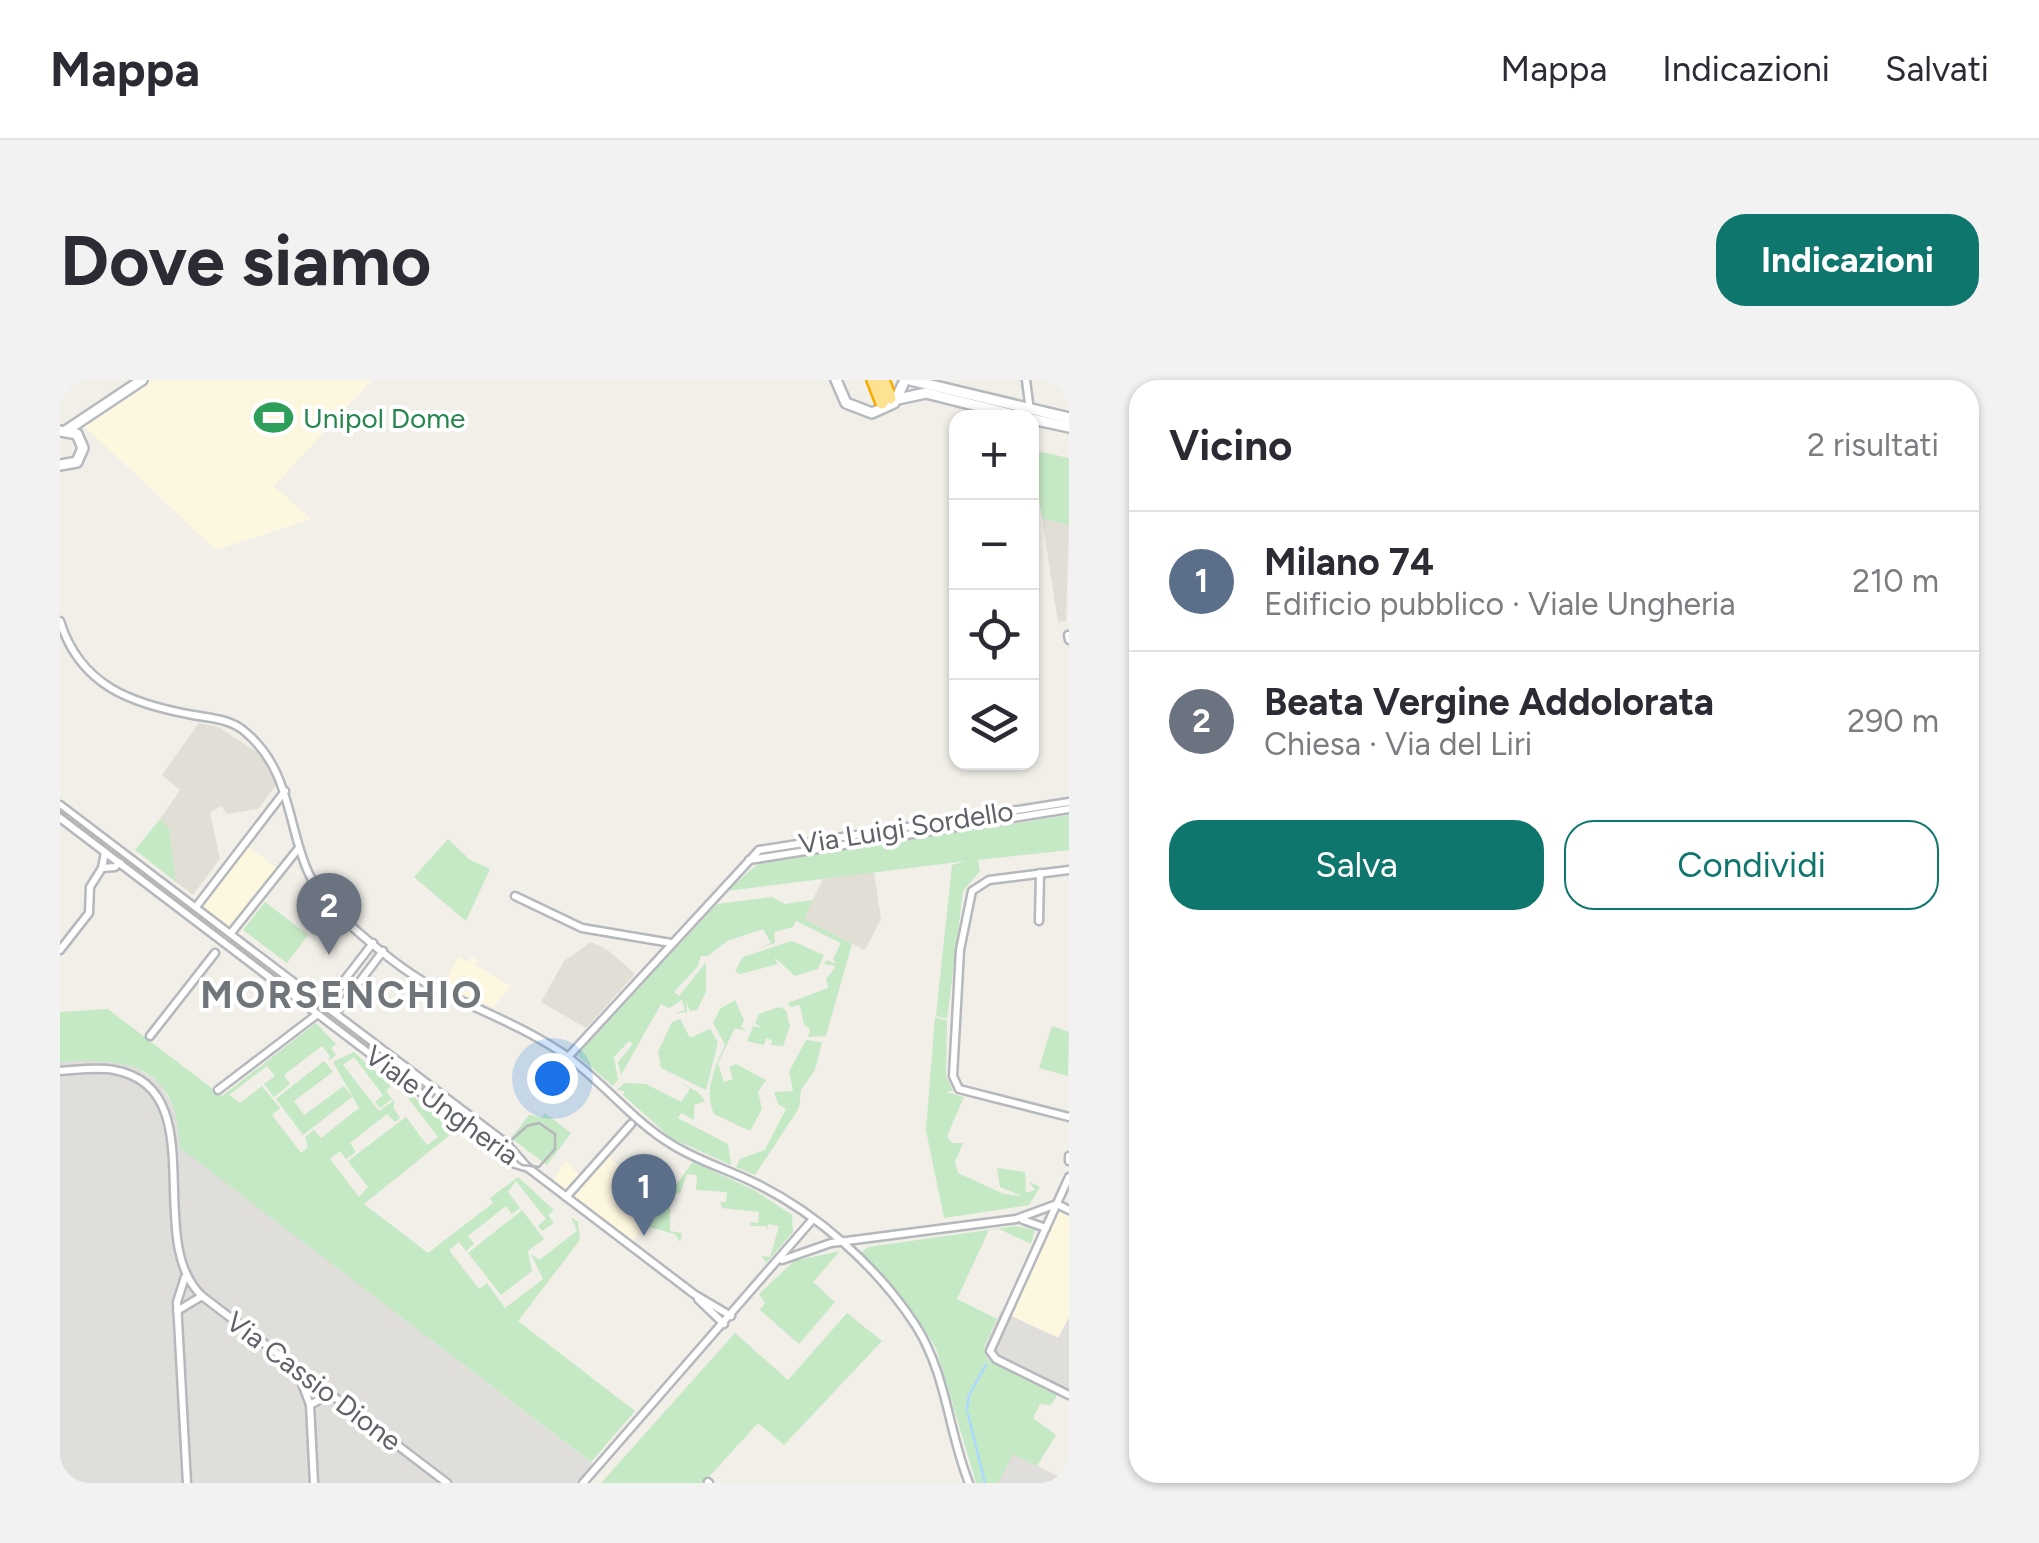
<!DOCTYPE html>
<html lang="it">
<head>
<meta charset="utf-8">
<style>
  body { margin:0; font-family:Figtree,sans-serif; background:#f2f2f3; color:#2b2b33 }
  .controls { position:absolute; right:30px; top:30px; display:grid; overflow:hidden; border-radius:20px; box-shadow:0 2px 8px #0004 }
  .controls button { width:90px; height:90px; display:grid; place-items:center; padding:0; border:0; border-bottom:2px solid #e1e1e2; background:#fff; color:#2b2b33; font:50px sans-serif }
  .you { position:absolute; left:492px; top:698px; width:35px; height:35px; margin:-25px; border:8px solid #fff; border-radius:50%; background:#1a73e8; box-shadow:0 0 0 15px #1a73e833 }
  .badge { display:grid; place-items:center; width:65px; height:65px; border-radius:50%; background:#0f766e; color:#fff; font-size:32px; font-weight:700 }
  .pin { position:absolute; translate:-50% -82px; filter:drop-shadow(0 2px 5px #0008) }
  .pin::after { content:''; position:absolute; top:52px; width:35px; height:30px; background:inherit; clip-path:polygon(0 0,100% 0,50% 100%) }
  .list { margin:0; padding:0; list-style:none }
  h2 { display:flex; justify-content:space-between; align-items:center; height:130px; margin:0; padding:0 40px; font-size:42px }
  h2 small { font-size:32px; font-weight:400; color:#7c7c81 }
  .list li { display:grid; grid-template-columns:65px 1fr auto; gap:30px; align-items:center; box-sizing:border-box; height:140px; padding:0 40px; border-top:2px solid #e1e1e2 }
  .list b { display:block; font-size:38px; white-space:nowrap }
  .list p { margin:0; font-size:32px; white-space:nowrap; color:#7c7c81 }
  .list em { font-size:32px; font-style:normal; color:#7c7c81 }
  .actions { display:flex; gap:20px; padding:30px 40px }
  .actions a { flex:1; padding:22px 0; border:2px solid #0f766e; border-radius:30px; text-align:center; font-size:35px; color:#0f766e }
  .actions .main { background:#0f766e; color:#fff }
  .icon { flex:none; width:55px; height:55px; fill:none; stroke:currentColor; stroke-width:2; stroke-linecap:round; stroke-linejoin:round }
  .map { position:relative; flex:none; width:1009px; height:1103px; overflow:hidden; border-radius:30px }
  header { display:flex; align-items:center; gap:60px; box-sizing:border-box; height:140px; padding:0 50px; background:#fff; border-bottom:2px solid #e1e1e2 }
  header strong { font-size:48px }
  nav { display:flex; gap:55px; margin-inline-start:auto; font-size:35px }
  .intro { display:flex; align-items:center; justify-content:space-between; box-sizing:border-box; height:240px; padding:0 60px }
  h1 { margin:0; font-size:70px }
  .button { padding:25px 45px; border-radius:30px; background:#0f766e; color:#fff; font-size:35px; font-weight:700 }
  main { display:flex; gap:60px; padding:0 60px }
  aside { flex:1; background:#fff; border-radius:30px; box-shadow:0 2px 8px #0004 }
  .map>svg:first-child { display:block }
</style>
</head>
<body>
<header>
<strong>Mappa</strong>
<nav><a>Mappa</a><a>Indicazioni</a><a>Salvati</a></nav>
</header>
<div class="intro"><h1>Dove siamo</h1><a class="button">Indicazioni</a></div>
<main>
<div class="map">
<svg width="1009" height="1103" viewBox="0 0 1009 1103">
  <rect width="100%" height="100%" fill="#f1efe8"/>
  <g fill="#fef7e0">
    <path d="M88,0H312L214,106L251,139L156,170L23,45Z"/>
    <path d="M186,465L217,488L170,550L139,527Z"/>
    <path d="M398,577L408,582L411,577L417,580L415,585L451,606L433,627L387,608L385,603Z"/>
    <path d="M545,773L574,799L576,807L561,825L586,844L570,865L490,804L506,781L522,798Z"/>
    <path d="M999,831L1009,836V937L999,958L951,936Z"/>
  </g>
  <g fill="#e0deda">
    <path d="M44,679L69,683L100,703L118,736L121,768L537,1087L523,1103H0V682Z"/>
    <path d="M941,931L998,958L1009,937V1021L927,981L924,967Z"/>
    <path d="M952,1073L1009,1102V1103H938Z"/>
  </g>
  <g fill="#e1ded6">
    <path d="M982,138L1009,145L1006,241L998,242Z"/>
    <path d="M139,343L158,347L203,376L217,404L198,429L166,434L162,426L150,432L160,479L133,515L116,502L109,449L100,439L120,410L102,395Z"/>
    <path d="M814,492L821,539L805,570L743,539L763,499Z"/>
    <path d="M531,562L549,571L575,594L526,648L481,622L504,581Z"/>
  </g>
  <g fill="#c5e8c5">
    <path d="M972,70L1009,78V145L982,138Z"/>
    <path d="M1009,435V470L918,480L920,491L903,511L887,639L876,636L892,485L906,481L667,511L699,483Z"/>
    <path d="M100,439L109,449L116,502L75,470Z"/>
    <path d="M388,459L410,480L430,489L406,541L354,497Z"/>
    <path d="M712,517L725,524L753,520L744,539L792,564L766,656L748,657L750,649L744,645L740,625L731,627L728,623L768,608L766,599L776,586L764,584L767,580L776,584L773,579L781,563L736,541L733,547L714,552L715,563L701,567L711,563L703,549L667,561L648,576H641L638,586L614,612L619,616L646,582V612L637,630L630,631L626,621L627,632L614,634L625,630L622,620L609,628L601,624L561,695L558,682L573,664L569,661L554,677L558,700L553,706L517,675L657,524Z"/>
    <path d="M205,522L248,555L227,583L183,550Z"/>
    <path d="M732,561L764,575L758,589L735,596L714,577L718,584L680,594L675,591L683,577Z"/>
    <path d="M675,620L684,640L681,647L687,651L675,648L658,683L664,702L673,699L669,687L676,684L706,700L698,712L702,729L690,751L654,734C644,712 654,688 665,665L653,643L660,629Z"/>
    <path d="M719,627L726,630L730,646L723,666L711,665L712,660L706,658L704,665L687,661L693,646L702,648L695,643L699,634Z"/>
    <path d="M48,629L162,716L256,643L276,664L271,668L276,675L268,681L270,676L262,666L224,695L230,704L214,717L204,704L215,696L207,686L169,715L180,723L202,706L220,728L212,735L241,773L248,767L245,757L254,750L261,758L299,728L273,682L294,672L331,706L326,711L332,719L320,728L315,722L323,715L294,677L283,685L319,731L334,720V729L340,738L335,742L327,734L290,763L296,772L286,779L280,771L270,779L299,817L308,807L288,781L346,737L367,765L378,757L348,718L351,715L396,750L304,824L368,873L433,823L430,818L458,797L494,830L488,835L494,843L482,851L478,846L486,839L456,801L448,812L460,828L452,834L446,826L408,856L414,864L406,871L399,862L389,870L419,909L427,903L445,928L483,899L471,874L479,880L517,851L511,837L518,842L520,860L458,941L575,1031L531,1082L120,768C117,686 71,677 0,682V632Z"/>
    <path d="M875,637L887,641L886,696L893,711L886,712L904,717L887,756L892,763H903L895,782L898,793L944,814L962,816L940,807L937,788L965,792L966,813L975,810L969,802L980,807L969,825L884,838L866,750Z"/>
    <path d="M620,639L630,658L605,669L650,649L658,662L646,710L601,688L598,672L612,642Z"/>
    <path d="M992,646L1009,652L1008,696L979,688Z"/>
    <path d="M746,660L762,662L755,690L741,710L739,728L695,795L676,787L680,779L705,770L726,729L718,724L714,712L733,711L729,692Z"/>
    <path d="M264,681L273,692L234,721L244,735L284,706L292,717L243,755L216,719Z"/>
    <path d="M564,703L586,704L621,722L630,709L621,703L638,712L645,721L634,725V740L621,733L618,738L668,764L671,785L611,758L563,715L565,711L557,710Z"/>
    <path d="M485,733L511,753L487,785L451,758L469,735L482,737Z"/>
    <path d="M633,782L694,810L732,835L733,852L706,883L702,876L710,877L719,846L708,844L707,851L706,846H691L690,842L698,843L699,832L662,828L660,822H666L667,812L636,810L637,795L627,794L620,813L610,814V851L622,853L620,862L615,854L585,846Z"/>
    <path d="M462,830L484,859L468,871L472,891L441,915L408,873Z"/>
    <path d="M956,846L975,850L971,864L939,849L929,850L897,919L937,939L924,967L927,980L997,1015L991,1025L980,1024L973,1038L996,1055L977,1086L953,1074L938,1103H916L876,968L853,932L801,873L808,867Z"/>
    <path d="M780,871L753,902L775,922L739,964L700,930L705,923L699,914L734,881Z"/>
    <path d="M787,933L822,961L724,1065L698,1043L648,1098L649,1103H541L675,953L728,1000Z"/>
  </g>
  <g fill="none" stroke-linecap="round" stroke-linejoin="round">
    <g stroke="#aadaff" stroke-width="2.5">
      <path d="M907,1030L909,1015L926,985"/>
      <path d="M908,1034L925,1103"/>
    </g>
    <defs>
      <g id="street">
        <path d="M966,0L970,31"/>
        <path d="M0,241C20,306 72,324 133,335C150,338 169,339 183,350C246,401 219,479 277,533C305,559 339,589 373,607C416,629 460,645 501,672C540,698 571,740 611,764C636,780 666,789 693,802C756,832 818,887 856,946C887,995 888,1051 909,1103"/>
        <path d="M1008,255L1009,260"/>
        <path d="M0,425L447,764L467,787L634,914L671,936"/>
        <path d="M0,438L455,784L465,787"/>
        <path d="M689,480L1009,429"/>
        <path d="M42,488L55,487L63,479"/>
        <path d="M1009,490L929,500L912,511L900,570L893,696L899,709L1009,737"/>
        <path d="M455,516L522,548L611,563"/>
        <path d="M136,527L225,411"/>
        <path d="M979,541L980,493"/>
        <path d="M167,558L238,469"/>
        <path d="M0,570L29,533L30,507L42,488L45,472"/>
        <path d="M276,633L323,571"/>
        <path d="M90,656L155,573"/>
        <path d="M508,677L699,470L1009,422"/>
        <path d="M0,691C17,690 37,687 54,690C155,708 82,860 142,916L387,1103"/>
        <path d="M158,710L259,633L313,563"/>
        <path d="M1009,776V781"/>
        <path d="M1009,797L930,971L936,979L1009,1015"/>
        <path d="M506,817L571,744"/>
        <path d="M997,824L1009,830"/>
        <path d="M963,840L986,848"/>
        <path d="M722,880L771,863L956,839L997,824"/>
        <path d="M125,897L117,922L127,1103"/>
        <path d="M638,919L664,944"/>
        <path d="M117,931L142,916"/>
        <path d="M236,987L250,1025L254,1103"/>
        <path d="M250,1025L270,1014"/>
        <path d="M648,1102L649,1103"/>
        <path d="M523,1103L753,839"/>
      </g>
      <g id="secondary">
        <path d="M776,0L786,23L812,33L834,23L845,0"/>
        <path d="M850,0L1009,38"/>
        <path d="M838,19L866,13L966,38"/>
        <path d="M972,39L1009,47"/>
        <path d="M7,50L82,0"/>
        <path d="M0,51L17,54L23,68L17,82L0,85"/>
      </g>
      <g id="highway">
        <path d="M813,0L822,23"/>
        <path d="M823,0L830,18"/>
      </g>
    </defs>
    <use href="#street" stroke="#b5b8bc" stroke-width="11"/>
    <use href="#secondary" stroke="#b6babf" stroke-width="14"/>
    <use href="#highway" stroke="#f9ab00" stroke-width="16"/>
    <use href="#street" stroke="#fff" stroke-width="6"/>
    <use href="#secondary" stroke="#fff" stroke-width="9"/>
    <use href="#highway" stroke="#fde293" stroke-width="11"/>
    <path stroke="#b6b7b8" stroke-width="2.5" d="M0,429L434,760L447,764L467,746L479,743L495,754V769L479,787L462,785L0,432"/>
  </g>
  <defs>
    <symbol id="stadium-bare" viewBox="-9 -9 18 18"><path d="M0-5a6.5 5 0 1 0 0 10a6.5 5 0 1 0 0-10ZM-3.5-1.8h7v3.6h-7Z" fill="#2e9e5b" stroke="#fff" stroke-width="2.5" paint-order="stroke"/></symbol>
  </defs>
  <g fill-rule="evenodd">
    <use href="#stadium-bare" x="186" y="10" width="55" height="55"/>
  </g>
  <g text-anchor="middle" stroke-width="8" stroke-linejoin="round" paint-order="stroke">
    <g font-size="28" fill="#27864d" stroke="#fff" text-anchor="start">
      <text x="243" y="48">Unipol Dome</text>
    </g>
    <g font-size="28" fill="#5f6368" stroke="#fff">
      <text transform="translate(846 447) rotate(-9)" y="10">Via Luigi Sordello</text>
      <text transform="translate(382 725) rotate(36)" y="10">Viale Ungheria</text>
      <text transform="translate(254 1001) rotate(37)" y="10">Via Cassio Dione</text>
    </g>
    <g font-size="38" font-weight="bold" letter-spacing="2.5" fill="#70757a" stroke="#fff">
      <text x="282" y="628">MORSENCHIO</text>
    </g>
  </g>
</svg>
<div class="controls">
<button>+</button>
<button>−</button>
<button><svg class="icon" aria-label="locate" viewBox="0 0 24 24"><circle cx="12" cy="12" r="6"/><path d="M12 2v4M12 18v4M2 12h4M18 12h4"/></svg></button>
<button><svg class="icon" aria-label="layers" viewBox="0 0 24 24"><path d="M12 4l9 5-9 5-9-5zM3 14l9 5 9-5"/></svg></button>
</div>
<div class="you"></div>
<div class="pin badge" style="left:584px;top:856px;background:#5c6f8a">1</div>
<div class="pin badge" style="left:269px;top:575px;background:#6b7280">2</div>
</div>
<aside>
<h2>Vicino<small>2 risultati</small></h2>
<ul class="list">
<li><span class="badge" style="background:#5c6f8a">1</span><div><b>Milano 74</b><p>Edificio pubblico · Viale Ungheria</p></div><em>210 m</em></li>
<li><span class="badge" style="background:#6b7280">2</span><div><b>Beata Vergine Addolorata</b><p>Chiesa · Via del Liri</p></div><em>290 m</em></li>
</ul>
<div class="actions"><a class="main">Salva</a><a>Condividi</a></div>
</aside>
</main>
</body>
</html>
